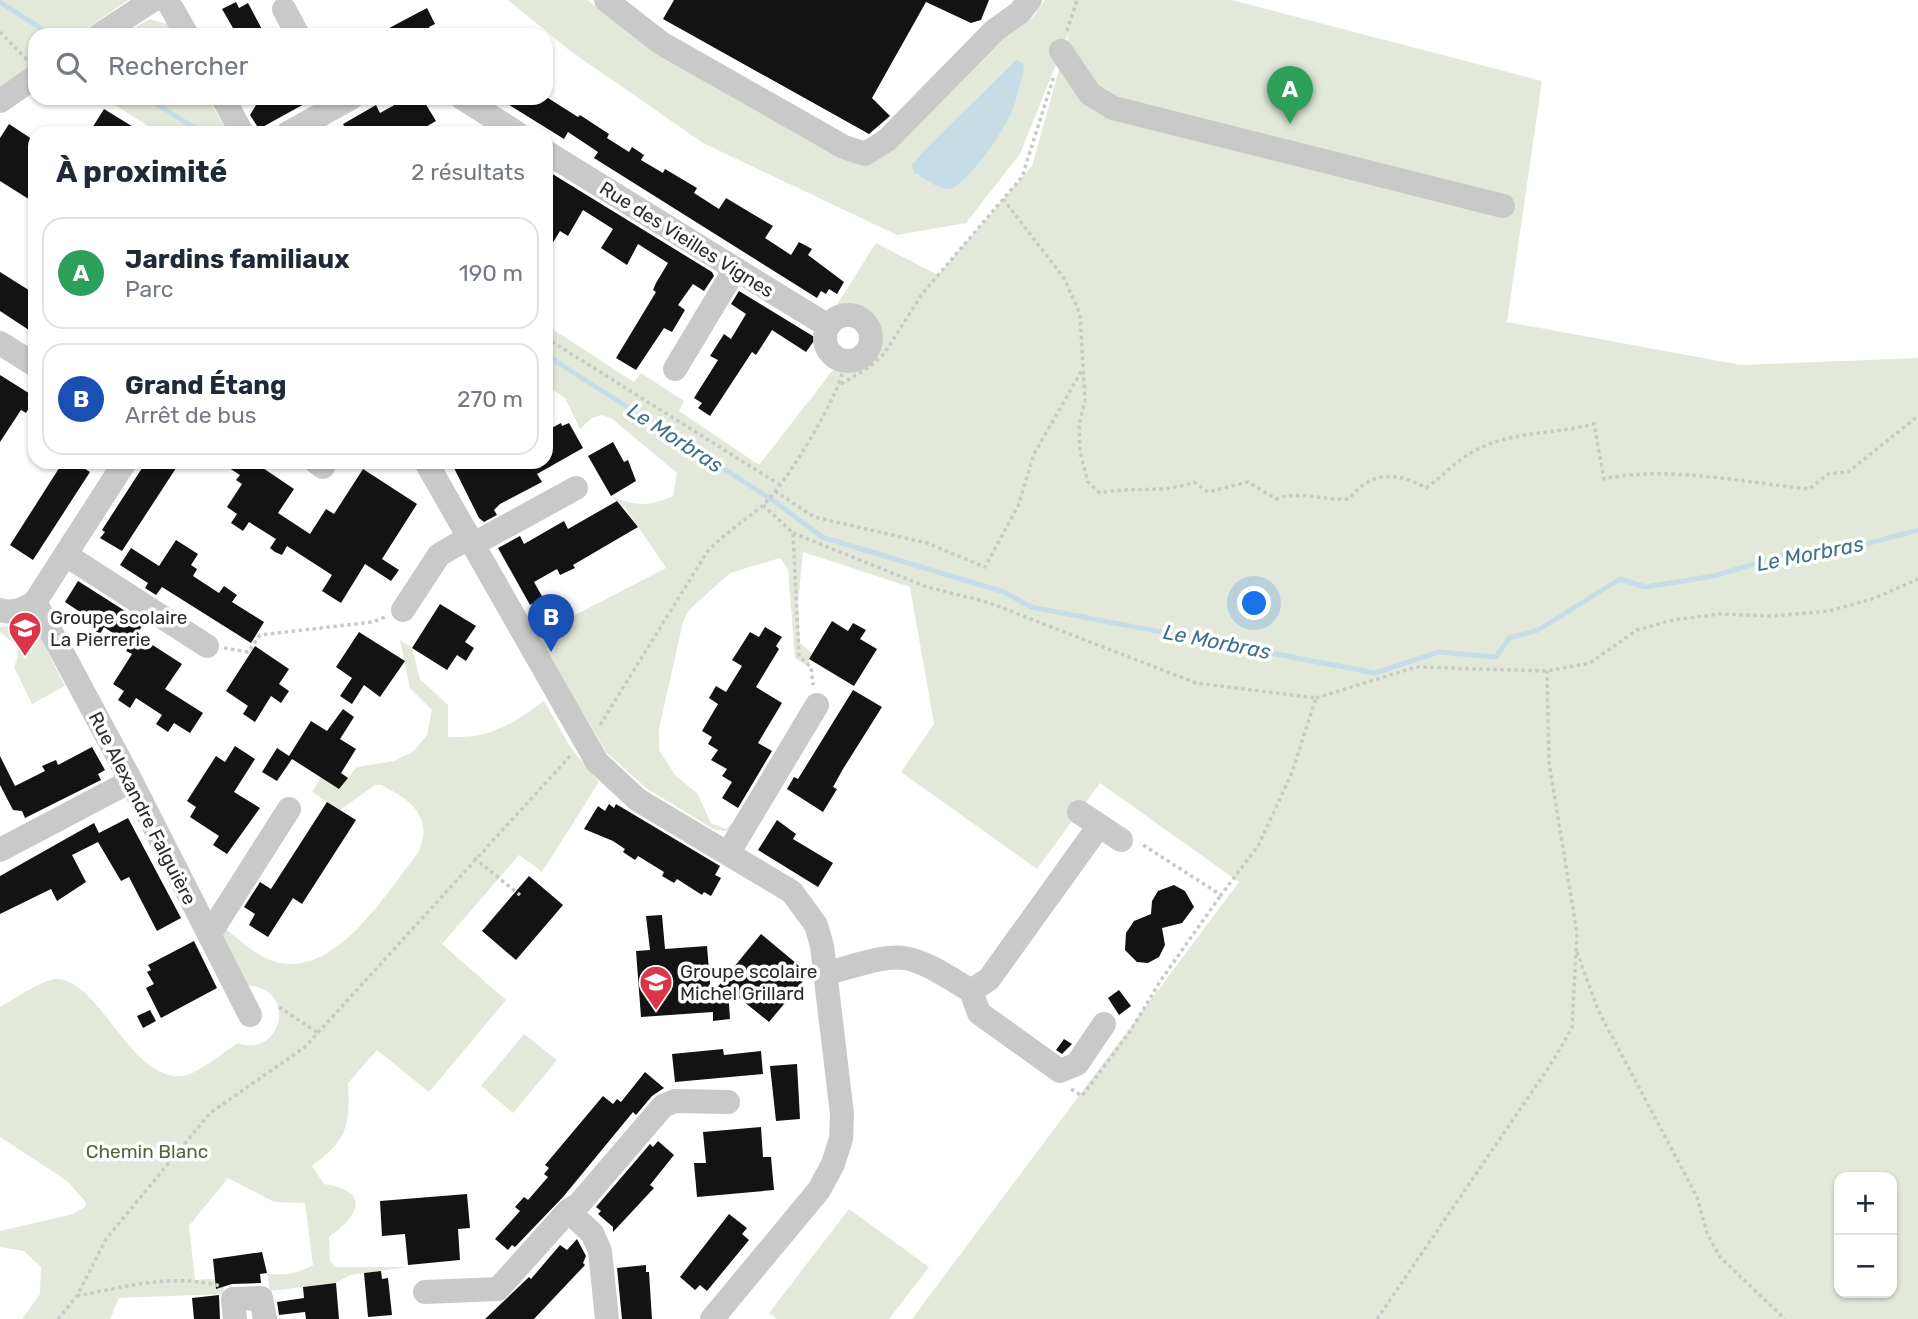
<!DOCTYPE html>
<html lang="fr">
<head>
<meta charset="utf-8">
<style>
  body { margin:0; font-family:Rubik,sans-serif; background:#f2f2f3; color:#1f2937 }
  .controls { position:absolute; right:21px; bottom:21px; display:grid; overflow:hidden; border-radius:14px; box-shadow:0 2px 5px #0004 }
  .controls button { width:63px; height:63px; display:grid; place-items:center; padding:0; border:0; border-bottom:2px solid #e0e1e3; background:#fff; color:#1f2937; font:35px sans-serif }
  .you { position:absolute; left:1255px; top:604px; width:24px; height:24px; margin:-18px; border:5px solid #fff; border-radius:50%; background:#1a73e8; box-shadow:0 0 0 10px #1a73e833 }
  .badge { display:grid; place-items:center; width:46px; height:46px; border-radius:50%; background:#2563eb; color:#fff; font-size:23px; font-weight:700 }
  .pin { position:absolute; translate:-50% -58px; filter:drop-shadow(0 2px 4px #0008) }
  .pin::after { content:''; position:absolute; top:37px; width:24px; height:21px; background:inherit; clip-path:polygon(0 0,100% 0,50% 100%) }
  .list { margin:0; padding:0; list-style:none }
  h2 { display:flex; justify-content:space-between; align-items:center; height:91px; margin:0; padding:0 28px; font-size:30px }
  h2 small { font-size:23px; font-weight:400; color:#747a83 }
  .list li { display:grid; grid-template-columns:46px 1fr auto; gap:21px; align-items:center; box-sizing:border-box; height:112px; margin:0 14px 14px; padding:0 14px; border:2px solid #e0e1e3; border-radius:21px }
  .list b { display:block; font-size:26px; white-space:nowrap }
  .list p { margin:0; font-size:23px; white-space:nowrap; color:#747a83 }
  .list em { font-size:23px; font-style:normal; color:#747a83 }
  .icon { flex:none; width:38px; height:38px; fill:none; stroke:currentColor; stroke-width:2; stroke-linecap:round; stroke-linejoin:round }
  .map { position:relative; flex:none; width:1918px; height:1319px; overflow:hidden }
  .search { position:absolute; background:#fff; box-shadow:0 2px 5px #0004; left:28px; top:28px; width:525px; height:77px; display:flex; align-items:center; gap:18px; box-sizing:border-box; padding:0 24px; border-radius:21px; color:#747a83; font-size:26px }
  .panel { position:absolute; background:#fff; box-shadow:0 2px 5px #0004; left:28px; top:126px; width:525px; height:343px; border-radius:21px }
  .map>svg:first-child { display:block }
</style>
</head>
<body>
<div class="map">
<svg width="1918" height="1319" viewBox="0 0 1918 1319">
  <rect width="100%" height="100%" fill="#fff"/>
  <g fill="#e3e9da" fill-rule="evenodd">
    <path d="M0,0H128L77,35H35V64L0,86Z"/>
    <path d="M508,0H587L646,44L873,163L887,154L1005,36L1034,16L1045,0H1232L1542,81L1507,322L1741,365L1918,358V1319H912L1239,882L1100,783L1037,869L901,772L934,724L910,587L803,552L798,602L800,643L812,653L807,666L795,658L788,569L780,558L730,573L689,610L683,622L659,729V750L675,775L697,793L711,823L726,829L732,823L735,825L727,831L715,830L646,788L606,752L535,631L577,614L666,568L626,509L611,496C633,506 650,507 673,496L677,473L611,418L601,415L592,418L580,429L565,398L546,385V325L634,382L641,373L684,401L679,411L759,465L836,366L858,368C881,357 886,334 870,315L852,307L833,311L876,243L938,275L1032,166L1070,30L1020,154L966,223L897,235L703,143L569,50ZM1839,1177H1892V1293H1839Z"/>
    <path d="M150,19L167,24L173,35H121Z"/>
    <path d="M104,98H208L228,133H159Z"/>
    <path d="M27,625L36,629L65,686L32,704L14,667L18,656L17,646L0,632V627Z"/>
    <path d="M400,640L412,648L420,679L448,705V737C492,739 510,725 544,701L571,748L599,782L542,872L519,855L442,944L506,1000L429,1092L377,1050L348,1083C350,1126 348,1139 312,1166L324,1184C371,1191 360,1215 329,1237L330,1261L336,1267H408L350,1275L336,1283L270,1291L267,1273C283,1277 299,1273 313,1265L305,1203L274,1202L228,1178L189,1226L195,1280L223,1278L224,1294L119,1298L110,1319H22L40,1294L41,1267L24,1251L0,1247V1231L73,1214L85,1207L86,1202L67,1181L0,1137V1007C12,1000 45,978 57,979C101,981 131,1082 183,1076C197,1074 225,1051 238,1043C280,1059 302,988 244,985L218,940L222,926C238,938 256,957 276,962C336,978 386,893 418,853C434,818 412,800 381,785H375L340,810L312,792L321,777L339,788L357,767L394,761L414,751L427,735L432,710L410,688Z"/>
    <path d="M524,1034L557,1060L513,1113L481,1086Z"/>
    <path d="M849,1209L929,1267L889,1319H777L769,1313Z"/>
  </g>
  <path fill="#c6dde8" d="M1016,60L1023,63L1024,70C1020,83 1017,98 1012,111C1006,128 965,189 948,189C937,189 924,177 914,173L912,165L922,153Z"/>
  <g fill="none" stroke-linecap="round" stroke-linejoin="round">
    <g stroke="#c6dde8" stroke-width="5">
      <path d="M0,2L51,35"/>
      <path d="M148,98L202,133"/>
      <path d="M546,355L774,501L822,537L1004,592L1031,607L1375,673L1439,652L1496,657L1509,638L1538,630L1620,579L1645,587L1714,576L1787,554L1815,558L1918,530"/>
    </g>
  </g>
  <g fill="#131313">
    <path d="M674,0H989L981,20L971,23L926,2L872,98L890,116L869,134L663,19Z"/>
    <path d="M236,2L239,8L248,3L265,35H237L222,9Z"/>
    <path d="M427,8L435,24L429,27L433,35H376Z"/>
    <path d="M269,98H315L259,129L250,115L256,105Z"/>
    <path d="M407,98H422L436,121L415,133H348L343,124L376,105L380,113Z"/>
    <path d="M498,98H548L578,117L580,115L609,134L607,138L629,152L632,147L644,155L641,160L663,173L665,169L697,188L694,193L719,209L726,198L773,226L765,238L791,255L799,242L812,249L808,255L844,282L837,294L829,289L826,294L821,291L817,298L594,158L598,152L568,132L564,139Z"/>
    <path d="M104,109L143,133H89Z"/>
    <path d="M9,124L35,141V203L0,181V138Z"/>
    <path d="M546,170L712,272L714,276L704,291L693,284L678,305L685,310L672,332L664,328L636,370L616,358L656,292L653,290L656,283L668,263L638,244L627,265L601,248L613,229L583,210L568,236L560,231L546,254Z"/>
    <path d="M0,272L35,294V334L0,311Z"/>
    <path d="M739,291L816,338L806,352L772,330L756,355L752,352L710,416L698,408L702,403L694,398L718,360L710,356L724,334L731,339L746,314L731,304Z"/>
    <path d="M0,375L35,397L26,413L21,410L0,442Z"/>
    <path d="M561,423L562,426L569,423L583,448L537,474L542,482L500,504L494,510L497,515L484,522L479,518L451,462H546V431Z"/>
    <path d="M613,442L624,462L628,460L636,481L611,496L588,456Z"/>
    <path d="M63,462H74L90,472L33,560L10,545Z"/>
    <path d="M146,462H180L122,551L100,538L105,532L102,530Z"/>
    <path d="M220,462H254L294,489L278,513L310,534L326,509L334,514L363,469L417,504L382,559L399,570L391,581L365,564L341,603L322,591L332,575L287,546L282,555L275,552L270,548L276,539L249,522L243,531L231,523L237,514L227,507L242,484L236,480L240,475Z"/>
    <path d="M617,501L638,527L573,565L575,568L560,575L557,569L534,582L543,598L530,605L498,548L520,536L524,544L564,521L568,529Z"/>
    <path d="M176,540L198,554L191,565L197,569L193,576L219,593L224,586L237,595L232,602L264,622L251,643L162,587L156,595L145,588L148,583L120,565L131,548L159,566Z"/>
    <path d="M78,581L144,623L131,643L137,635L182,664L165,689L203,713L190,733L174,723L168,732L156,724L162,715L136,698L130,708L118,700L124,691L113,684L132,654L126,651L130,645L104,627L100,634L88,626L92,620L65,602Z"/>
    <path d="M440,604L476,626L465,642L474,648L466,661L457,655L447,670L412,648Z"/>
    <path d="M832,621L848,631L853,623L866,630L860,639L877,649L854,686L809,659Z"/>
    <path d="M765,627L782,637L776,646L779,649L756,687L782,703L758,743L772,751L738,808L722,798L732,782L722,776L727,769L711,760L718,750L708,744L712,737L702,731L718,704L709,698L716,686L726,692L742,666L732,660L736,654L750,632L759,637Z"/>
    <path d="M359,632L405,661L380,697L364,685L352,704L340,696L352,678L336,667Z"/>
    <path d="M255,646L289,669L279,684L289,691L281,703L271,696L255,722L243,714L248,706L226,691Z"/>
    <path d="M853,690L882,707L843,769L833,787L837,789L823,812L787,789L794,777L798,779Z"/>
    <path d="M343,709L354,717L340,739L356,749L341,773L348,778L339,789L292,759L277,781L262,772L277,748L289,756L311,721L327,731Z"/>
    <path d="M235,746L255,759L234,792L260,808L227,854L213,845L219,836L190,817L196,807L187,801L216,756L225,762Z"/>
    <path d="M92,747L105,770L98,774L101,780L25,818L22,811L13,810L0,785V756L15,786L45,771L42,766L56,760L58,765Z"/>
    <path d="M327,802L356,820L302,904L293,898L268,937L249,925L255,914L244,907L260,882L271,889Z"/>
    <path d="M609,804L614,808L616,804L720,866L715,875L721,878L711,896L704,892L702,895L677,879L674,883L662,876L664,872L638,856L635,860L623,852L625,849L613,841L584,829L598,806L605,811Z"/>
    <path d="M128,818L181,918L157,931L129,877L121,881L98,842L72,855L86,882L57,901L51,889L0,914V876L94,823L99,833Z"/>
    <path d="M777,820L796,834L793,839L833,863L818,887L758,850Z"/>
    <path d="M529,876L563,905L516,960L482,931Z"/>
    <path d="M1174,885L1185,891L1194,907L1182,923L1162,928L1165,945L1159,957L1148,963L1137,962L1125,950L1126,933L1134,921L1151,914L1152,901L1158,891Z"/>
    <path d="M662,915L665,949L707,946L711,995L761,934L809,974L769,1022L728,989L730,1019L713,1021V1012L641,1017L636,951L650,950L646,916Z"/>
    <path d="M194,941L217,988L161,1018L146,988L154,984L147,972L151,970L148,965Z"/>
    <path d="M1119,990L1131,1006L1119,1015L1108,998Z"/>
    <path d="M150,1010L156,1021L143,1028L137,1016Z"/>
    <path d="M1064,1039L1072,1044L1062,1054L1056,1050Z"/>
    <path d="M723,1049L724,1055L761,1051L763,1074L675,1082L672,1054Z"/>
    <path d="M797,1064L800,1119L776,1121L770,1066Z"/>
    <path d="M645,1072L664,1088L652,1096L636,1115L633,1112L563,1197L515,1247L512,1245L508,1250L495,1239L520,1211L515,1207L524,1197L528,1200L548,1177L544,1174L549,1168L545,1165L603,1096L613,1104L617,1099L621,1102Z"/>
    <path d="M761,1127L763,1157H771L774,1190L697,1197L694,1163H706L703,1132Z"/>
    <path d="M658,1141L674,1155L650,1185L654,1188L613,1232V1227L598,1214L601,1211L596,1207L650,1144L653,1147Z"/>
    <path d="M467,1194L470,1228L458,1229L460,1260L408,1265L405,1234L382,1236L380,1201Z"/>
    <path d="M729,1214L747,1228L742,1234L749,1240L707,1291L700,1285L695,1290L680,1277Z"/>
    <path d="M577,1239L586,1256L583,1263L585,1265L534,1319H485L529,1277L531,1279L560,1245L567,1250Z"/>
    <path d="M262,1252L267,1273L260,1274L261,1283L232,1284L216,1289L213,1259Z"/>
    <path d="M646,1265V1272H649L652,1319H622L617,1268Z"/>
    <path d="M381,1271L382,1279L388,1278L392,1315L368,1317L364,1273Z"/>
    <path d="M336,1283L339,1319H306L305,1312L279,1315L277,1302L304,1298L303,1287Z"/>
    <path d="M219,1295L220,1319H194L192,1298Z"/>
  </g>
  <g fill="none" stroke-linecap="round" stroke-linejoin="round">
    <g stroke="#c9c9c9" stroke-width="3.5" stroke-dasharray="3.5 3.5" stroke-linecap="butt">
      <path d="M1067,31L1077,0"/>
      <path d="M0,32L28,61"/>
      <path d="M1003,199L1064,278L1080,314L1085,401L1079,425L1080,452L1088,482L1100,493C1131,486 1164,494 1194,482L1208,492L1248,482L1276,499C1299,490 1324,501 1349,499C1371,471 1396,471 1426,488C1445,475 1457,459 1478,449C1514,431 1556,434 1594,424L1604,479C1665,465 1747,483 1809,489L1828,474L1848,472L1918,416"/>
      <path d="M546,338L780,485"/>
      <path d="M841,384L868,368L884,354L922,294L1022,177L1054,76"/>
      <path d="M775,491L814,517L927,543L985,567L1018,506L1034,454L1082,370"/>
      <path d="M763,505L793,533L799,656L811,667L813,685"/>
      <path d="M793,533L927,587L987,602L1196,683L1316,698L1291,775L1258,846L1221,895L1140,843"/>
      <path d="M224,648L248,652L260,635L373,622L385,617"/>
      <path d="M1316,698L1416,667L1547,671L1590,663L1637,630L1673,620L1719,614L1773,616L1829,611L1875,598L1918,579"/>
      <path d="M600,725L707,552C724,534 743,522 762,506C785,486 843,391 845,361"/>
      <path d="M474,858L520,895"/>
      <path d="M1577,952L1598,1010L1697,1197L1707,1233L1720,1257L1785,1319"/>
      <path d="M279,1007L318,1033"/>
      <path d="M1071,1089L1082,1096L1129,1033L1161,980L1221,895"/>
      <path d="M77,1296C122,1287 175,1273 220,1286"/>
      <path d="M58,1319L77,1296L106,1239L210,1113L305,1047L571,755"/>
      <path d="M1377,1319L1553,1061L1572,1028L1577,933L1549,763L1547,671"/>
    </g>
    <g stroke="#c9c9c9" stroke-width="24">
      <path d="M167,0L187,35"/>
      <path d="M606,0L661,43L844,147L865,154L887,140L995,30L1019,13L1030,0"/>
      <path d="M284,9L298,35"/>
      <path d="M99,35L153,0"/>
      <path d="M1061,51L1090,94L1113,108L1503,206"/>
      <path d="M223,98L242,133"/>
      <path d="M462,98L517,133"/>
      <path d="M0,101L35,77"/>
      <path d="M288,133L351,98"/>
      <path d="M546,152L828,326"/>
      <circle cx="848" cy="338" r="23"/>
      <path d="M0,343L35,365"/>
      <path d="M675,369L735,269"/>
      <path d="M316,462L323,467"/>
      <path d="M426,462L597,762L638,800L792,892L816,925L822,946L842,1114L841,1139L833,1164L819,1190L712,1319"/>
      <path d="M472,545L576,488"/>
      <path d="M66,555L207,646"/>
      <path d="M35,602L131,781L250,1015"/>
      <path d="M0,610C13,614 24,610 35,602L125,462"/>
      <path d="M403,610L439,555L468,538"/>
      <path d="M1079,812L1121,840"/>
      <path d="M0,850L131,781"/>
      <path d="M729,852L817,705"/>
      <path d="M209,935L289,809"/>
      <path d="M825,974C903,952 901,947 971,991L989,979L1099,826"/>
      <path d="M971,991L979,1013L1060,1071L1077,1064L1104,1024"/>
      <path d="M568,1211L592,1233L600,1251L607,1319"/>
      <path d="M425,1292L498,1289L568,1211L579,1204L663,1106L675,1101L728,1102"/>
      <path d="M235,1319L233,1299L261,1298L265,1319"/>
    </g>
  </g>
  <defs>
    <symbol id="school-pin" viewBox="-11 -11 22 30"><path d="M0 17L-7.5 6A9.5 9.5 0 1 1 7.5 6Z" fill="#dc3549" stroke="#fff"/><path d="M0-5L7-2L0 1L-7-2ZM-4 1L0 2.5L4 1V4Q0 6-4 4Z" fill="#fff"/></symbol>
  </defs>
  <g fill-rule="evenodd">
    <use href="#school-pin" x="6" y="609" width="38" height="52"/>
    <use href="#school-pin" x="637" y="963" width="38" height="52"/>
  </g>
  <g text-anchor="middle" stroke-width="7" stroke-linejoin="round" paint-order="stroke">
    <g font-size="19" fill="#2c2c2c" stroke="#fff">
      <text transform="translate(687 239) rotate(32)" y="7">Rue des Vieilles Vignes</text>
      <text transform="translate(143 808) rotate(63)" y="7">Rue Alexandre Falguière</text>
    </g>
    <g font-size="19" fill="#2c2c2c" stroke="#fff" text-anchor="start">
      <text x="50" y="624">Groupe scolaire<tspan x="50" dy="22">La Pierrerie</tspan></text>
      <text x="680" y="978">Groupe scolaire<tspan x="680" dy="22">Michel Grillard</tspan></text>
    </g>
    <g font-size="19" fill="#51653c" stroke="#fff">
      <text x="147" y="1158">Chemin Blanc</text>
    </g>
    <g font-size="21" font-style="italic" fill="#3f7089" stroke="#fff">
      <text transform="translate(675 438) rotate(33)" y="7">Le Morbras</text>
      <text transform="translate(1810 554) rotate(-11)" y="7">Le Morbras</text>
      <text transform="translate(1217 642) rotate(11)" y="7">Le Morbras</text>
    </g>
  </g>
</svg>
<div class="controls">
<button>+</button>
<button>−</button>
</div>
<div class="you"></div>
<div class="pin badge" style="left:1290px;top:124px;background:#2e9e5b">A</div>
<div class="pin badge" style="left:551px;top:652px;background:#1a4fb4">B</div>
<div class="search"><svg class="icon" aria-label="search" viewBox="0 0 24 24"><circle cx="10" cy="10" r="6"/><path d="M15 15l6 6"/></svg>Rechercher</div>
<section class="panel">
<h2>À proximité<small>2 résultats</small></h2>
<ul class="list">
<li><span class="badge" style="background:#2e9e5b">A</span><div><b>Jardins familiaux</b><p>Parc</p></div><em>190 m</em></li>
<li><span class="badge" style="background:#1a4fb4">B</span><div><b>Grand Étang</b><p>Arrêt de bus</p></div><em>270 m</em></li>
</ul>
</section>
</div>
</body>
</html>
